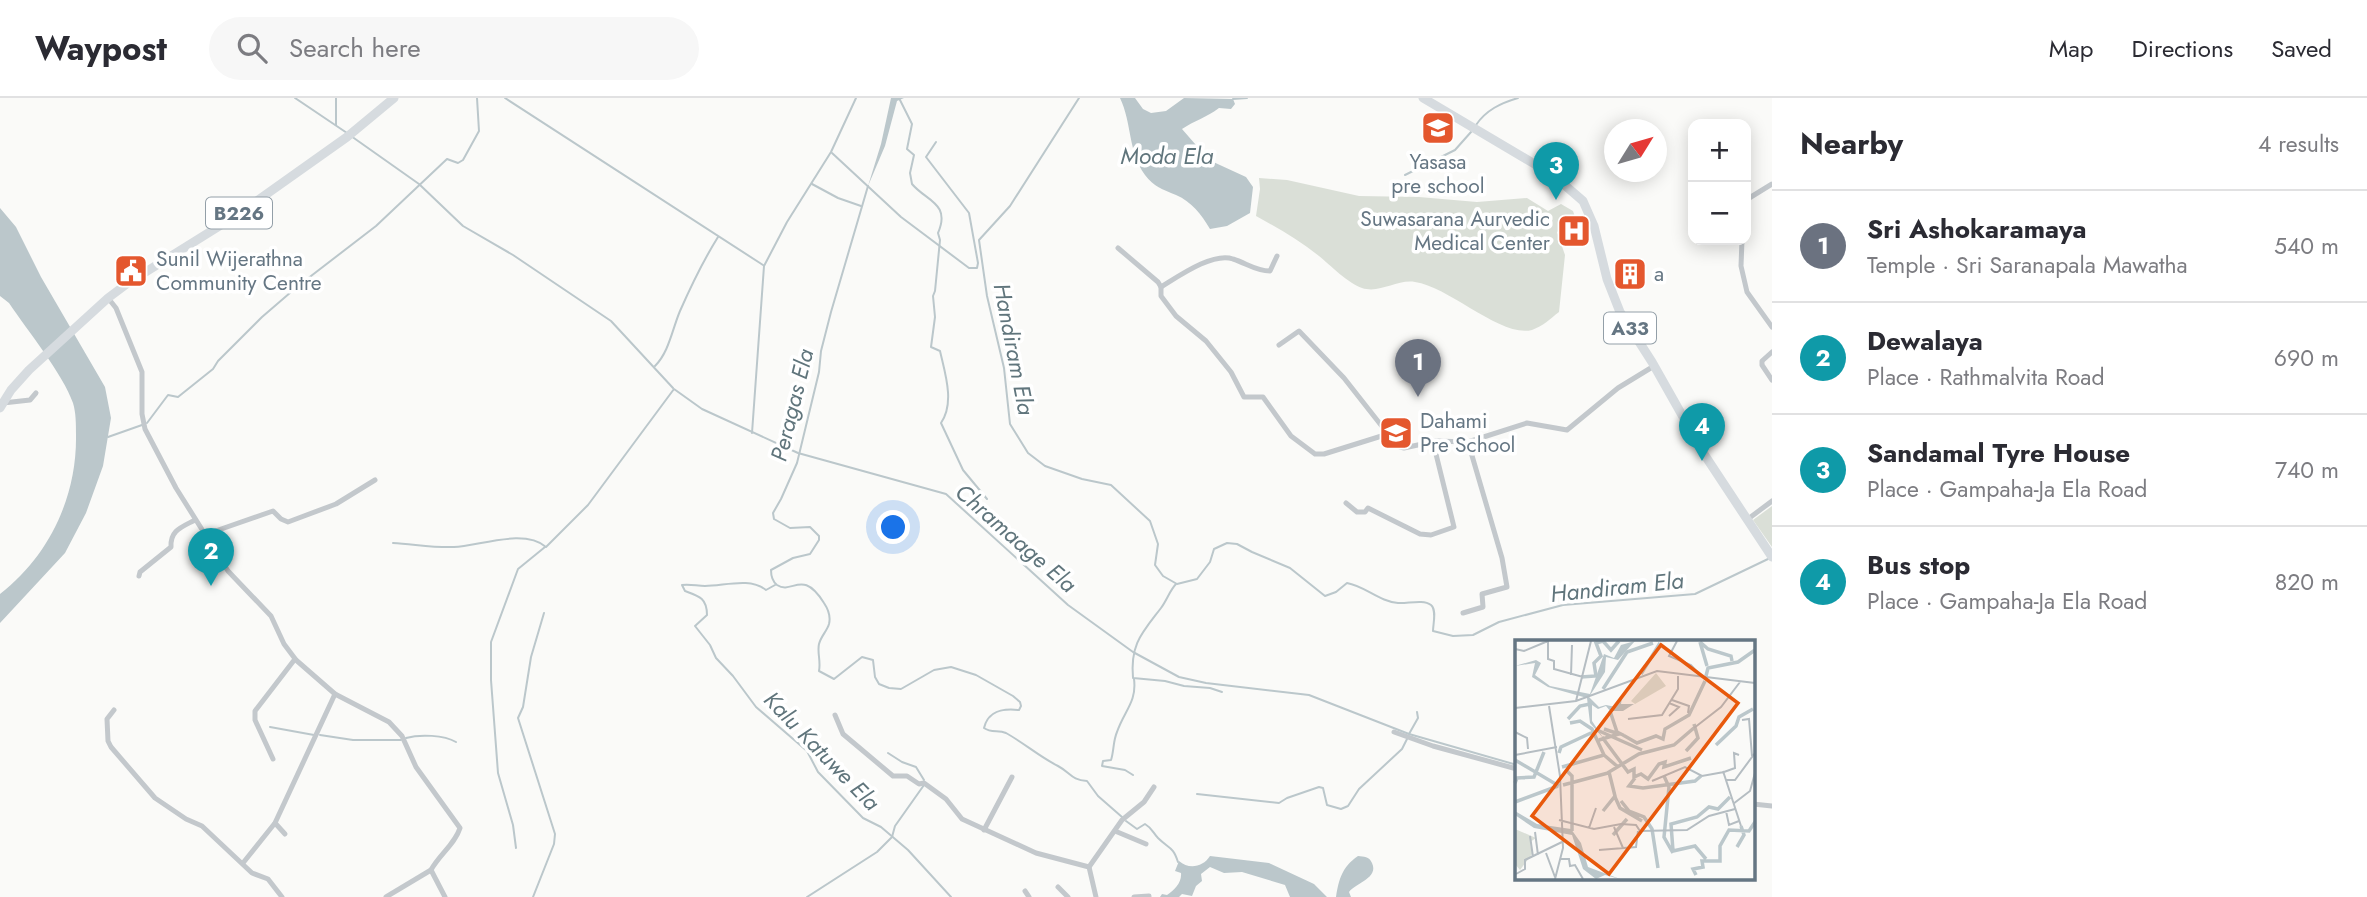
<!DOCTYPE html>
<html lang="en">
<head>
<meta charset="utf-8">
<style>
  body { margin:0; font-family:Jost,sans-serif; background:#f7f7f7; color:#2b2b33 }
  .controls { position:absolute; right:21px; top:21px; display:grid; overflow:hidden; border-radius:14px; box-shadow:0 4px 18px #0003 }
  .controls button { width:63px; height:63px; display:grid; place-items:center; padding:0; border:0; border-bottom:2px solid #e1e1e2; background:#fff; color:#2b2b33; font:35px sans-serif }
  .compass { position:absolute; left:1604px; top:21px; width:63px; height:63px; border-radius:50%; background:#fff; box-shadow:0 4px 18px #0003; rotate:53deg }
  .you { position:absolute; left:894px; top:430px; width:24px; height:24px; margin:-18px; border:5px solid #fff; border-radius:50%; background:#1a73e8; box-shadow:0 0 0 10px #1a73e833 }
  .badge { display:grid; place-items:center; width:46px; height:46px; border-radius:50%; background:#111827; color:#fff; font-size:23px; font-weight:700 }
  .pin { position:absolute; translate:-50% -58px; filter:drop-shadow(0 2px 4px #0008) }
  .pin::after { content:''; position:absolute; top:37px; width:24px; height:21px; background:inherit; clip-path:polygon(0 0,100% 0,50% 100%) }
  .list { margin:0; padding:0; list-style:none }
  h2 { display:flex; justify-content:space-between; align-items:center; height:91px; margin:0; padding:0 28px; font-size:30px }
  h2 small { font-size:23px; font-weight:400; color:#7c7c81 }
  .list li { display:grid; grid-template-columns:46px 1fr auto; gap:21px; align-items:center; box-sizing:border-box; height:112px; padding:0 28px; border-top:2px solid #e1e1e2 }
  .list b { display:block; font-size:26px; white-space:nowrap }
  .list p { margin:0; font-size:23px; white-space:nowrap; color:#7c7c81 }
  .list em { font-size:23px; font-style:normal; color:#7c7c81 }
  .icon { flex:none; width:38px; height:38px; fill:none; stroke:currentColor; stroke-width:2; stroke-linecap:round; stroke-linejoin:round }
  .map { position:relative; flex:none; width:1772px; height:799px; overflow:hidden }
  header { display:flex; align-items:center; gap:42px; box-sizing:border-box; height:98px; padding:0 35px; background:#fff; border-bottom:2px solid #e1e1e2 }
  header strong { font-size:33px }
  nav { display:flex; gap:38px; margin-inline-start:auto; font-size:24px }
  .search { width:490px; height:63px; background:#f7f7f7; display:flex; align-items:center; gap:18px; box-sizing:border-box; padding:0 24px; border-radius:38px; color:#7c7c81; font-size:26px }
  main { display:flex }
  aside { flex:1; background:#fff }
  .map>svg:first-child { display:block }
</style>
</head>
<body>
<header>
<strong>Waypost</strong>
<div class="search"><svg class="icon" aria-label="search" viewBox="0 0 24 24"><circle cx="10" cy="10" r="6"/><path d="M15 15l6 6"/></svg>Search here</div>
<nav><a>Map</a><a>Directions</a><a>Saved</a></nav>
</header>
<main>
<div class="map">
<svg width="1772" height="799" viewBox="0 0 1772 799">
  <rect width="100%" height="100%" fill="#fafaf8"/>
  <g fill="#dadfd7">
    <path d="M1259,80L1287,82L1359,98L1419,99L1477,104L1527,100L1548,113L1561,106L1573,113L1575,119L1574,123L1557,134L1565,157L1559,214C1550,221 1543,228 1532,232C1501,240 1450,189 1415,184C1397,181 1380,196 1362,190C1349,186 1330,167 1319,158C1299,142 1278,130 1256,118L1260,91Z"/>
    <path d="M1772,408V449L1753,422Z"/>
  </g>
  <g fill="#bbc7cb">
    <path d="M891,0H904L897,3L885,48L868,88L881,46Z"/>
    <path d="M1120,0H1135L1143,11L1151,15L1166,13L1184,0L1233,1L1235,6L1231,11L1219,10C1207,19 1194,23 1182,31L1209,62L1246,79L1253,89L1250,115L1227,128L1210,131C1201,116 1192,104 1176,97C1162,91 1154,89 1145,77C1128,54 1132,25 1120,0Z"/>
    <path d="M0,110L16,129L41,179L105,289L111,320L103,368L86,415L65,455L0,525V496C49,458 77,399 76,337C76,326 76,315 73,305C63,276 27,232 9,205L0,198Z"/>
    <path d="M1210,758L1269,765L1314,786L1327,799H1290L1285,787L1242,774L1224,775L1210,769L1201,776L1202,783L1196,788L1192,798L1182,796L1179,799H1160L1162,796L1167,797C1174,792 1182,785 1181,775L1175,773L1179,763C1189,772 1203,769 1210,758Z"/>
    <path d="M1358,758C1364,759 1369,758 1372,765C1379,780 1356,785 1349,794L1351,799H1336C1339,781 1342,769 1358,758Z"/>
  </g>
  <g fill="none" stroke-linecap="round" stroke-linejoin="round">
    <g stroke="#bbc7cb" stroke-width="2">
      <path d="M295,0L347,35"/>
      <path d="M505,0L763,167"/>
      <path d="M899,0L912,26L907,51L914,57L910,75L912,86C926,103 951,105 938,135L940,142L935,193L933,198L935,219L931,249L940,253C945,275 955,305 941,325L963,372L987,401"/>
      <path d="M1079,0L1010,108L979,142L987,198L1004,270L1010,326L1028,355L1045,368L1082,381L1111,387L1150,423L1158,446L1155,467L1163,478L1177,486L1197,481L1210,464L1214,451L1227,445L1237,446L1252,454L1290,470L1325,498L1336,494L1347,485C1365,488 1380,504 1398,505C1407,506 1423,501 1431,507C1437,512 1433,526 1433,533L1453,538L1473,537L1499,524L1563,507L1695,496L1768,461"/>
      <path d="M1233,1L1247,0"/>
      <path d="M336,27V0"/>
      <path d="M1476,27C1486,12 1501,5 1518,0"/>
      <path d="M351,38L419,86L463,128L513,157L611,223L673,290"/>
      <path d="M832,55L901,119L969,170H977L978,165L969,115L926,59L936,44"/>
      <path d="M1405,77L1455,52L1471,34"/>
      <path d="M812,86L838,100L861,108"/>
      <path d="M868,88L831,214L821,253L819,274L797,365L781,401L773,415L774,421L790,430L810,429L819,438V442L810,456L793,460L771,472C771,477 772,483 777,487C793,497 802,470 824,505C828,511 831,518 829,526C827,533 821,538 819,546C817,554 821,563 819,573L834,581L862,559L873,562L875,579L879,586L889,590L901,591L934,572L951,569L976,577L1013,598L1020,604L1021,608L1019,612C1002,610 988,613 984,630C991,635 998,632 1006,635C1024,645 1040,659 1058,668C1071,675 1071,682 1087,683L1098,698L1122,719"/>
      <path d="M655,268C669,254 672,232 680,213C691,188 703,163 718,139"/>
      <path d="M147,325L168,297L178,299L213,271L218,263L262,219L298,188L376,128L447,61L458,65L463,62L479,33L477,0"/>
      <path d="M752,335L764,168L787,124L831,54L856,0"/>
      <path d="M108,339L142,327"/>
      <path d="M393,445C413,446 434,450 454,449C479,448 524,430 546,449L588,407L674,291L702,311L798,355L946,396L1068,507L1133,554L1179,579L1206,585L1309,597L1409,636L1517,667"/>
      <path d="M1176,486C1170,492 1167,502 1161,510C1142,535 1130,546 1133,580L1165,583L1184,588L1210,590L1222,594"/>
      <path d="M775,487L766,492C750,479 724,488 705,488C697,488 691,486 682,487L685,493C699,498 707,500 707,517L695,528L710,547L716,560L733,578L756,609L807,653L818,674L863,720L881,729L908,752L951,799"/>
      <path d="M270,629L314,637"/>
      <path d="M1409,636L1418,620L1417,614"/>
      <path d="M320,637L353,642H401"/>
      <path d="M406,640C420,636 444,637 456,644"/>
      <path d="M888,655L902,664L916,669L924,682"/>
      <path d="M1133,677L1125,672L1102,668L1103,663L1111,662C1114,653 1113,643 1117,634C1124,613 1137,604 1134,581"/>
      <path d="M1197,696L1279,705L1287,700L1319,689L1323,690L1327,707L1341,711L1348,708L1359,691L1402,651L1407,641"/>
      <path d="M1126,723L1137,731L1145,726C1152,730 1153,735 1158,740C1169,751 1173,748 1178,764"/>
      <path d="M516,750L513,727L498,675L491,582V544L518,471L545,449"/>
      <path d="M533,799L554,746L555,736L518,620L523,609L531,559L544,515"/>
      <path d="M807,799L877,754L892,739L895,728L924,687"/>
    </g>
    <g stroke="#c3c8cc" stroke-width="5">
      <path d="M1746,102L1772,86"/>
      <path d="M1742,142L1741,168L1747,194L1772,229"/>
      <path d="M1118,150L1158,184L1161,189V198L1176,218L1206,243L1231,274L1244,299H1263L1291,338L1315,356H1324L1388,336L1400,349L1404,350L1436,343L1468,344L1527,325L1567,332L1618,290L1654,268"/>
      <path d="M1161,189C1179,178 1213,154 1233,161C1246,165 1256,173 1270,173L1277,158"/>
      <path d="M108,200L116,210L142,274V316L145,331L176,390L228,473L271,518L284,546L296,562L335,596L389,624L402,638L416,669L460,730C455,746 440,756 431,772L445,799"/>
      <path d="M1279,247L1299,233L1344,280L1388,336"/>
      <path d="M1772,254L1762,263V267L1772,282"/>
      <path d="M3,305L30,302L36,295"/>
      <path d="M1346,405L1357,414H1365L1368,410L1420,436L1431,437L1454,429L1433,344"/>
      <path d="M1748,421L1772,403"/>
      <path d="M204,437L273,413L281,421L288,424L336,406L375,382"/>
      <path d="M139,478L140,474L171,449C170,432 182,429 195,422"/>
      <path d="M1463,515L1483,509L1482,496L1507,489L1502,460L1468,344"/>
      <path d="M114,612L107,621L108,643L111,649L155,700L186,721L202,728L252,775L268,781L282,799"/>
      <path d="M835,617L843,636L893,678H907L919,686L924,685L946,701L962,721L1036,755L1089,769L1096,799"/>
      <path d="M1394,634L1433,648L1517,671"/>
      <path d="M273,661L255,622V613L295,561"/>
      <path d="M1753,706L1772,708"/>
      <path d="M275,725L285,736"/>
      <path d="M984,732L1012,679"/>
      <path d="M1115,733L1146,746"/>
      <path d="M243,765L275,725L335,596"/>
      <path d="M1089,769L1122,722L1144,704L1154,689"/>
      <path d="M1058,789L1068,799"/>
      <path d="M1025,793L1029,799"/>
      <path d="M386,799L431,772"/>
      <path d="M1134,799L1149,798"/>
    </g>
    <path stroke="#d6dbdf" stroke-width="9" d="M0,310L11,292L29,272L108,200L128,185L237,117L347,39L394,0"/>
    <path stroke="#d6dbdf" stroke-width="9" d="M1423,0L1553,77L1583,103L1594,128L1607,181L1620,214L1652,264L1704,356L1772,459"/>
  </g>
  <defs>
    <symbol id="school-square" viewBox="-11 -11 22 22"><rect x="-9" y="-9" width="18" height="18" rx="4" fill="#e4572e" stroke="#fff"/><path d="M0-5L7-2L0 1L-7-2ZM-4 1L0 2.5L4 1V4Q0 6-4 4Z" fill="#fff"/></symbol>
    <symbol id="hospital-square" viewBox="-11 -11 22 22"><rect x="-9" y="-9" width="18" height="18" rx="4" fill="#e4572e" stroke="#fff"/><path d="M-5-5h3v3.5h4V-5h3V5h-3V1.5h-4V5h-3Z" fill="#fff"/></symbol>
    <symbol id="civic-square" viewBox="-11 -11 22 22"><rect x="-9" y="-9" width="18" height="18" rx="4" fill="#e4572e" stroke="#fff"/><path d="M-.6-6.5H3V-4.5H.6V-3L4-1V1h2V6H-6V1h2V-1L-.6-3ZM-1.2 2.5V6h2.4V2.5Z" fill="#fff"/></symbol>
    <symbol id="building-square" viewBox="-11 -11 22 22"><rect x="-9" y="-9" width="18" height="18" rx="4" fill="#e4572e" stroke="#fff"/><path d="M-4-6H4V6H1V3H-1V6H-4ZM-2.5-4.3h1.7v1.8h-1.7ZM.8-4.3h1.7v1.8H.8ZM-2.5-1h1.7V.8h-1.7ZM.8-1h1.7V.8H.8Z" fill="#fff"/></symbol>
  </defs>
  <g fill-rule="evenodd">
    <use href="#school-square" x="1419" y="11" width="38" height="38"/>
    <use href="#hospital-square" x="1555" y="114" width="38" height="38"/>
    <use href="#civic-square" x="112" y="154" width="38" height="38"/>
    <use href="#building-square" x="1611" y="157" width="38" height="38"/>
    <use href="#school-square" x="1377" y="316" width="38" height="38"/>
  </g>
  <g text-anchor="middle" stroke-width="7" stroke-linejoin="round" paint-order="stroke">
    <g fill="#fff" stroke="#939fa8" stroke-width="2">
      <rect x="206" y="99.5" width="66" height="31" rx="5"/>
      <rect x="1604" y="214.5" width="52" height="31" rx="5"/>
    </g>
    <g font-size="19" font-weight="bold" fill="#657683">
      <text x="239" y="122">B226</text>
      <text x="1630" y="237">A33</text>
    </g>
    <g font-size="21" fill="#657683" stroke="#fff" text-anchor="start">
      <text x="1438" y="71" text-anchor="middle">Yasasa<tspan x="1438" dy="24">pre school</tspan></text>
      <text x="1550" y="128" text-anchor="end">Suwasarana Aurvedic<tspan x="1550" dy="24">Medical Center</tspan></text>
      <text x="156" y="168">Sunil Wijerathna<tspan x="156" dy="24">Community Centre</tspan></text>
      <text x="1654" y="183">a</text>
      <text x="1420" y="330">Dahami<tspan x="1420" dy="24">Pre School</tspan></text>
    </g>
    <g font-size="23" font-style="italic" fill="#60757c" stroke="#fff">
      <text x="1167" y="66">Moda Ela</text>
      <text transform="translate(1014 251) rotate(79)" y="8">Handiram Ela</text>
      <text transform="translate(792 307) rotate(-76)" y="8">Peragas Ela</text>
      <text transform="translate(1016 440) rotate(41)" y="8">Chramaage Ela</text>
      <text transform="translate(1617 489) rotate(-6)" y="8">Handiram Ela</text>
      <text transform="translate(822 653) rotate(46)" y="8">Kalu Katuwe Ela</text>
    </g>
  </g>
  <g transform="translate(1515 542)">
    <rect width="240" height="240" fill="#fafaf8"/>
    <path d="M141,33L151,46L120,64L116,61ZM0,189L21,198L15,202L17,214L5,230L0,224Z" fill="#dadfd7"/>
    <path d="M120,1L103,20L91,17L90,32L74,57L84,67L91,65L101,67L107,57L106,64H119L108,71H95L91,66L83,69L77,65V81L89,99L75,83L72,58L33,47L17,37L20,23L0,26L21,20L26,23L20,35L35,46L75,54L89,14L99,18L106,5ZM0,171L22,184L56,189L66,203L73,227L105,239L90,235L81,239L68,229L57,195L19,188L0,175Z" fill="#bbc7cb"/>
    <path fill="none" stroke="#bbc7cb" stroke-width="3.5" d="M185,2L193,9L216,16L217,21M185,2L192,26M126,34L145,3M191,36L193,28L223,22L240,10M66,37L81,36L79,23L86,16L81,3L88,1L96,10L104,1M88,49L112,12L138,3M95,71L102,92L108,95L122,103L141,96L148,99L150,89L174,75L190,41M53,79L65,66L75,64M55,83L65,81L77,89L89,115L103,127M82,90L127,110M87,97L113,132L119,129V137L126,134L133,139L144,124L150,122L149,127L176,118M84,100L104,94L89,89M201,105L221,86L224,77L238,69M171,111L183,98L179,84M44,113L46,107L78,92M0,120L44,146M47,127L89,115M51,130L57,136V191M149,136L154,147L149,197L158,213M120,138L114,146L128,148L180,141L186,136M0,143L2,138L19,137L29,112M48,145L93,133M100,157L105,168L127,181M106,161L114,171L129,177L137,189L143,228M0,162L43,146M88,171L100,156L94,132L124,114L159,105L180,87M98,195L112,179M222,207L229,195L226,186M191,219L180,206L158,211L156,184L182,177L194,167L203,169L215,157M181,235L178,229L188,227L187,221H205V206L214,190L234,191L240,182"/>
    <path fill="none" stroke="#b5bdc2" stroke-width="2" d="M33,1V19L39,21V29L68,37M162,1L154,16L176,25L185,35M0,9L9,11L33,1M56,35L57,5M157,60L174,66L173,73M61,61L76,1M34,66L45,136L48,208L40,239M0,68L61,61L142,31L240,43M154,76L164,67L154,63M113,79L147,75L163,49V36M227,80L234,79L237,116M179,88L206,67L225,42M0,92L12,98L13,109M0,115L42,107M208,131L226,186M211,140H220L240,113M137,141L170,127L187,136L209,132L220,128L219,113L224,115M218,164L235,151L240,133M211,171L214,185L224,181M44,180L79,189L106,184L121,185L125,191L172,190L194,176L220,169M99,187L108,208M74,188L81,168M20,192L23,215M15,196L18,217M84,210L121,207L123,191M31,213L40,237M46,219H54L55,226L60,225L68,239M1,234L10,229V220L47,202"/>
    <path fill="#e8590c" fill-opacity="0.15" stroke="#e8590c" stroke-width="3.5" d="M146,5L223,63L94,234L17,176Z"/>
    <rect width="240" height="240" fill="none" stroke="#657683" stroke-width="3.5"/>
  </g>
</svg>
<div class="controls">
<button>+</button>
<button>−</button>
</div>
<svg class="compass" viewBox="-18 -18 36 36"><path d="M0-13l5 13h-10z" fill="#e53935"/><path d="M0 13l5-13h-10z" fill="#7c7c81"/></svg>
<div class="you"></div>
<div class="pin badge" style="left:1418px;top:299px;background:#6b7280">1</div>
<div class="pin badge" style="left:211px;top:488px;background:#0f9aa8">2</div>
<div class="pin badge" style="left:1556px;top:102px;background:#0f9aa8">3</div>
<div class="pin badge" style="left:1702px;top:363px;background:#0f9aa8">4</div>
</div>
<aside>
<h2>Nearby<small>4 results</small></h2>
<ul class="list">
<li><span class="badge" style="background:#6b7280">1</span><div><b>Sri Ashokaramaya</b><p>Temple · Sri Saranapala Mawatha</p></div><em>540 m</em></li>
<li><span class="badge" style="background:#0f9aa8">2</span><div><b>Dewalaya</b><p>Place · Rathmalvita Road</p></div><em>690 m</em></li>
<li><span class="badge" style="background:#0f9aa8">3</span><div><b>Sandamal Tyre House</b><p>Place · Gampaha-Ja Ela Road</p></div><em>740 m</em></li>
<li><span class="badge" style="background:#0f9aa8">4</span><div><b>Bus stop</b><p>Place · Gampaha-Ja Ela Road</p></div><em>820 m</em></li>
</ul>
</aside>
</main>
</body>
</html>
